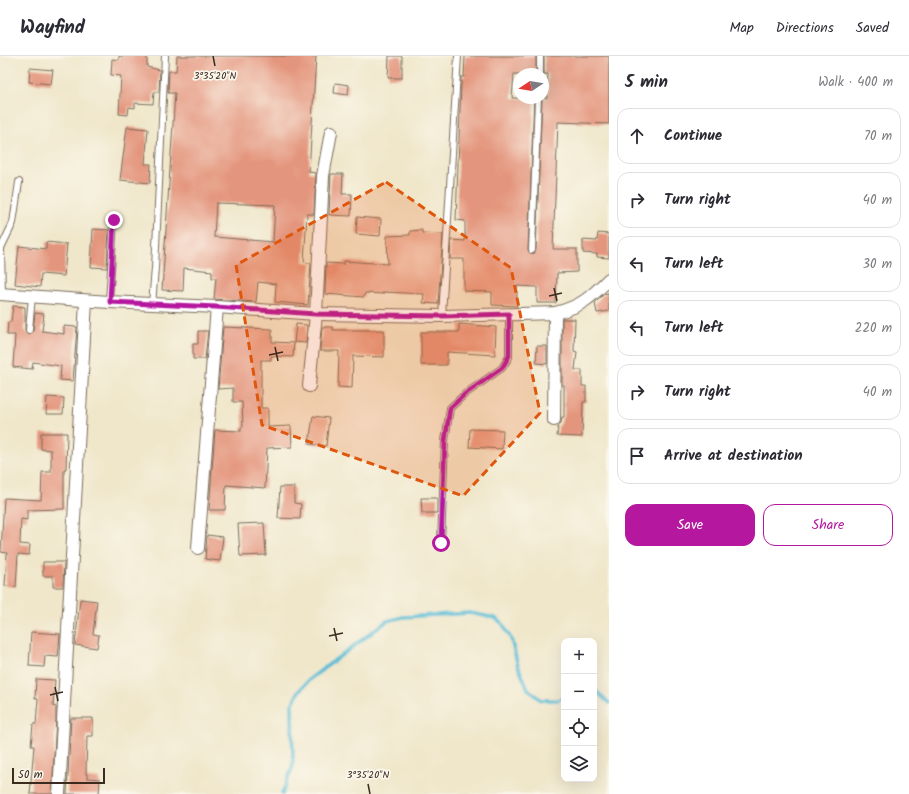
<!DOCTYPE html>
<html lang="en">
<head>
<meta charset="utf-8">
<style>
  body { margin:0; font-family:Kalam,sans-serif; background:#f2f2f3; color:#2b2b33 }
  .controls { position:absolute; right:12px; bottom:12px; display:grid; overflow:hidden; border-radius:8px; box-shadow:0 4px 16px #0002 }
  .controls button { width:36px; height:36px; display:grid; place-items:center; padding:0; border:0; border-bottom:1px solid #e1e1e2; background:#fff; color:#2b2b33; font:20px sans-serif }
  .compass { position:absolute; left:513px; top:12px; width:36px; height:36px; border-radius:50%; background:#fff; box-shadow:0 4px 16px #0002; rotate:258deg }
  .scale { position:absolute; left:12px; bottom:10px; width:93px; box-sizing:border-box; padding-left:4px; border:2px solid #3b2a1e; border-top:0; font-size:11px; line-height:14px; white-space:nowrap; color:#3b2a1e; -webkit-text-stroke:3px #fbf7ec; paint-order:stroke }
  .stop { position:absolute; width:12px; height:12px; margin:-9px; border:3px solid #b5179e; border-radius:50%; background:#fff }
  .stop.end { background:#b5179e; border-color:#fff; box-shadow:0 1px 4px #0008 }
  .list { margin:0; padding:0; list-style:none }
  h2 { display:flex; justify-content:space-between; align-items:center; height:52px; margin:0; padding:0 16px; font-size:17px }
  h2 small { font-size:13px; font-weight:400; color:#7c7c81 }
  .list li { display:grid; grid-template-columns:26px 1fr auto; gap:12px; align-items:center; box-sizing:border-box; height:56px; margin:0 8px 8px; padding:0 8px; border:1px solid #e1e1e2; border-radius:12px }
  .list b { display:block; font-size:15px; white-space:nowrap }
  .list em { font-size:13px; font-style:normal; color:#7c7c81 }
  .actions { display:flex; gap:8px; padding:12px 16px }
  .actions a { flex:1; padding:9px 0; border:1px solid #b5179e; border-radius:12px; text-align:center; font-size:14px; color:#b5179e }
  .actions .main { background:#b5179e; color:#fff }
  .icon { flex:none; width:22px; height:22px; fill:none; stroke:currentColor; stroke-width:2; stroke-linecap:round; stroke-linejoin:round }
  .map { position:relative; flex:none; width:609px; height:738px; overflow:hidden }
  header { display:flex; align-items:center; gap:24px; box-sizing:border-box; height:56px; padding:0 20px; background:#fff; border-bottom:1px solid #e1e1e2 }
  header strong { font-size:19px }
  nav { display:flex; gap:22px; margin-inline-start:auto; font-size:14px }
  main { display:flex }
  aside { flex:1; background:#fff }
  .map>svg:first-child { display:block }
</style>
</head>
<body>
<header>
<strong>Wayfind</strong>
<nav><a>Map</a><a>Directions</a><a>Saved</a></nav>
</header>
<main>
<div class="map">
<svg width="609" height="738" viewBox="0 0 609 738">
  <rect width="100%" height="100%" fill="#fbf7ec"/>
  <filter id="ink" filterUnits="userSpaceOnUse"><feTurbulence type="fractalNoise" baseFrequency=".025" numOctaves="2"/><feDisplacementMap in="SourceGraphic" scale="8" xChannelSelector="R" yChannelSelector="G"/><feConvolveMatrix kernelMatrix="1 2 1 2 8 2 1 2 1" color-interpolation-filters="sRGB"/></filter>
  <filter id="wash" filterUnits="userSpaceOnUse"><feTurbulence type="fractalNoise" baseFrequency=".012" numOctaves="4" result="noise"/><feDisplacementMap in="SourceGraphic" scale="16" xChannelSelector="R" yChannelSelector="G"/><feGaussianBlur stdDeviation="0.9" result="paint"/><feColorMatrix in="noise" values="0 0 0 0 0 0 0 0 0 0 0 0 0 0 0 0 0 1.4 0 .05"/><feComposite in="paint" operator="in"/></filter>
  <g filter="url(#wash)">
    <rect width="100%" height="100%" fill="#f0e7cb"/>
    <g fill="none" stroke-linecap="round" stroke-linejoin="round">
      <g stroke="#57bcd6" stroke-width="3.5">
        <path d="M594,633L609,647"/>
        <path d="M282,738L293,710L292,649L299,635L311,622L387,565L403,561L470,557L495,562L502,567L511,583L518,610L528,633L541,644H558L564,641"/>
      </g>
    </g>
    <g id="blocks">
      <g fill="#e4957d" fill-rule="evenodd">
        <path d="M119,0H147V11L160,14L159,36H154L153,48L135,47V52L129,51L128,59L119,58L121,20L111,19L112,3L119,4Z"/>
        <path d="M177,0H316L309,116L316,117L314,158H307L304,206L311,207L308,249L275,246L276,228L258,226L256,246L214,243L216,222H212V215L184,212L183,235L162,234L175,37H168L169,15H176ZM216,147L275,149L273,186L214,181Z"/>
        <path d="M389,0H402V22H388Z"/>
        <path d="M465,0H536V18H514L512,42H534L528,194L532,198L536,194L542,42H547L548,18H544V0H609V68L558,66L553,193H577V216L557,217L556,247H537V231L517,230V250L492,249V236L464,235V203H450L451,184L465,185V165L456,164L461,28V21H464Z"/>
        <path d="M30,12L53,14L51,28L29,26Z"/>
        <path d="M335,27L349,29L348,39L334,37Z"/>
        <path d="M127,71L148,73L145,108H151L150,127L120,124Z"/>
        <path d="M331,118H343L342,138H352L351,160L329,159Z"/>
        <path d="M357,161L381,163L380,180L356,178Z"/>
        <path d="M93,173L109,174L107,212L91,211Z"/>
        <path d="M422,174V177L443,178L438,248L423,247L424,238L383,236V238L365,237L364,241L325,238L326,207L344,208V205L388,208L387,180L410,179V175Z"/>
        <path d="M598,177L609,178V202L597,201V198L583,197V184L597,185Z"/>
        <path d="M46,186L67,188L64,220L41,218L40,231L15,228L19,190L46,193Z"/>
        <path d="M609,237V255L597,257L595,247L604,238Z"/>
        <path d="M13,250L25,251V274L28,278L33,275L35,257L44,258L42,275L64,278V270L77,271L73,325L60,324L61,310L33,306L32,313L13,311L15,279H7L8,266H11Z"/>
        <path d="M562,263H575L574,295L577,296L575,314H582V330H586V346H583L582,381L557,380L558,371L561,367L562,361H564V329H562Z"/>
        <path d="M296,268L307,269L306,287L294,286Z"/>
        <path d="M459,268L496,271L495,299L447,296V309H421V276H459Z"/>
        <path d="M223,271L272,273V286L294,287L293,301L271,300V304H261V352H268V371L291,370L292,391L267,392L265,432L226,429L225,454H209L215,374L241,375V371H243L242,346H233V332L218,333Z"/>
        <path d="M322,271H333V274H384V301L353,300L352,332L338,331L339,295H320Z"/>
        <path d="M198,275H208L205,303H193V288H198Z"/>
        <path d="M537,290H547V308L536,307Z"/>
        <path d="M47,341L64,342L63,358H46Z"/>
        <path d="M313,360L329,362L326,390L309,388Z"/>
        <path d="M470,373L503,374L502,393L469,391Z"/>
        <path d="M41,377H67L66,413H64V453L27,454V464L21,463L20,488L30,489L29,499L18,498L16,531L5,530L7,497L1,496L4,442L41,444L42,416H51V394L41,393Z"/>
        <path d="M280,431H294V447L301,448L300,463L278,462Z"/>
        <path d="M421,442H437V457H422Z"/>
        <path d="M264,467L266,499L240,500L238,468Z"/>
        <path d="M207,479L223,481L220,505L205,503Z"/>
        <path d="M43,506H64L63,531H53V520H43Z"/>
        <path d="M80,543L97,545L93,578L99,579L97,592L75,589Z"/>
        <path d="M31,576L60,578L58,601L45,600L44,611L29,610Z"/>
        <path d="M36,623L55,624L53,650L56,651V662L52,738H30L34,690H31L33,668H36L38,643L35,642Z"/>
        <path d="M71,662H93V680H87L86,718H87V722L100,723L99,738H67Z"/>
      </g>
    </g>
  </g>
  <g filter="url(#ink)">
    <use href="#blocks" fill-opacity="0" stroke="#7a6c5b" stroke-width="1"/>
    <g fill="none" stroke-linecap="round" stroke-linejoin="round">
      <defs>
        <g id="service">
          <path d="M540,18V0"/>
          <path d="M532,194L538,42"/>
          <path d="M2,238L1,192L13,167L19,126"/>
          <path d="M109,246L114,164"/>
          <path d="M152,248L155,212L165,0"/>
          <path d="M442,260L458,0"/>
          <path d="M29,274L32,240"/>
          <path d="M441,487L445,385L450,352L465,338L502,312L509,301V258"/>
        </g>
        <g id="minor">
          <path d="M0,238L109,246L217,251L316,258L442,260L555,257C581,251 591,241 609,223"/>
          <path d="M309,330L316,258L323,120L331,76"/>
          <path d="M554,364L555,257"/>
          <path d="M198,492L217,251"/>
          <path d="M59,738L86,245"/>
        </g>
      </defs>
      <use href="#service" stroke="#7a6c5b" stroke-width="8"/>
      <use href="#minor" stroke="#7a6c5b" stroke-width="14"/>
      <use href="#service" stroke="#fff" stroke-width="6"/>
      <use href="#minor" stroke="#fff" stroke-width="12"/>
    </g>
  </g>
  <g fill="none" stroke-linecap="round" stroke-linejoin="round" filter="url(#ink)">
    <path stroke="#b5179e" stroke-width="5" d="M114,164L110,246L216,251L316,258L442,260L509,258V300L502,312L465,338L450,352L445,385L441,487"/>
  </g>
  <path fill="#df570d" fill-opacity="0.2" stroke="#df570d" stroke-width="3" stroke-dasharray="8 5" stroke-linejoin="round" d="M386,126L511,212L540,357L463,440L262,369L236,209Z"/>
  <path fill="none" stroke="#3b2a1e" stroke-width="1.5" d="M213,0L215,10M554,232L557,245M549,240L562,237M275,291L278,305M269,299L283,296M334,572L337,585M329,580L343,577M55,631L58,645M50,639L63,636M368,728L370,738"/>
  <g font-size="10" text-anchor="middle" fill="#3b2a1e" stroke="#fbf7ec" stroke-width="3.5" stroke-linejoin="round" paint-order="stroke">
    <text x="215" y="23">3°35'20"N</text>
    <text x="368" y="722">3°35'20"N</text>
  </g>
</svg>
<div class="controls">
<button>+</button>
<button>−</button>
<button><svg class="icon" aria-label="locate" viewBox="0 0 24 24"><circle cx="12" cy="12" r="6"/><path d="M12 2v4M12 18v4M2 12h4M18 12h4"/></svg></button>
<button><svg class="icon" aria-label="layers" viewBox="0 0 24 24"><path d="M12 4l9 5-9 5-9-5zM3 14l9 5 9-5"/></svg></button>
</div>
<svg class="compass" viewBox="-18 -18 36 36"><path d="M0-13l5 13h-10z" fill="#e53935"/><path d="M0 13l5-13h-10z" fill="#7c7c81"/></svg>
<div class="scale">50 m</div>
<div class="stop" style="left:441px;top:487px"></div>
<div class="stop end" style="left:114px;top:164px"></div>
</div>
<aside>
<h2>5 min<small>Walk · 400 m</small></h2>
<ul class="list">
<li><svg class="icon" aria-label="ahead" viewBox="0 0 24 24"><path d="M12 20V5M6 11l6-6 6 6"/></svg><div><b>Continue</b></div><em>70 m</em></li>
<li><svg class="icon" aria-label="right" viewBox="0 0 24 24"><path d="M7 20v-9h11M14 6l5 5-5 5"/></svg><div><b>Turn right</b></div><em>40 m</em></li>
<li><svg class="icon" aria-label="left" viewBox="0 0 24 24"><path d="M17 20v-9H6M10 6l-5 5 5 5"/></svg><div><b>Turn left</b></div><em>30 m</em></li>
<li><svg class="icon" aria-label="left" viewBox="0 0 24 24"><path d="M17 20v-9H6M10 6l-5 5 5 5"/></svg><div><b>Turn left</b></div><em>220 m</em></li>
<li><svg class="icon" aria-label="right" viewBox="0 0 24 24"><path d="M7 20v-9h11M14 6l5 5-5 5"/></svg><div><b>Turn right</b></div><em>40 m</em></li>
<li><svg class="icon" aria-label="arrive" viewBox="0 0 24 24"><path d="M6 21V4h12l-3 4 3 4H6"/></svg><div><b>Arrive at destination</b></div></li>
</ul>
<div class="actions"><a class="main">Save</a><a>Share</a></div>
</aside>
</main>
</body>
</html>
